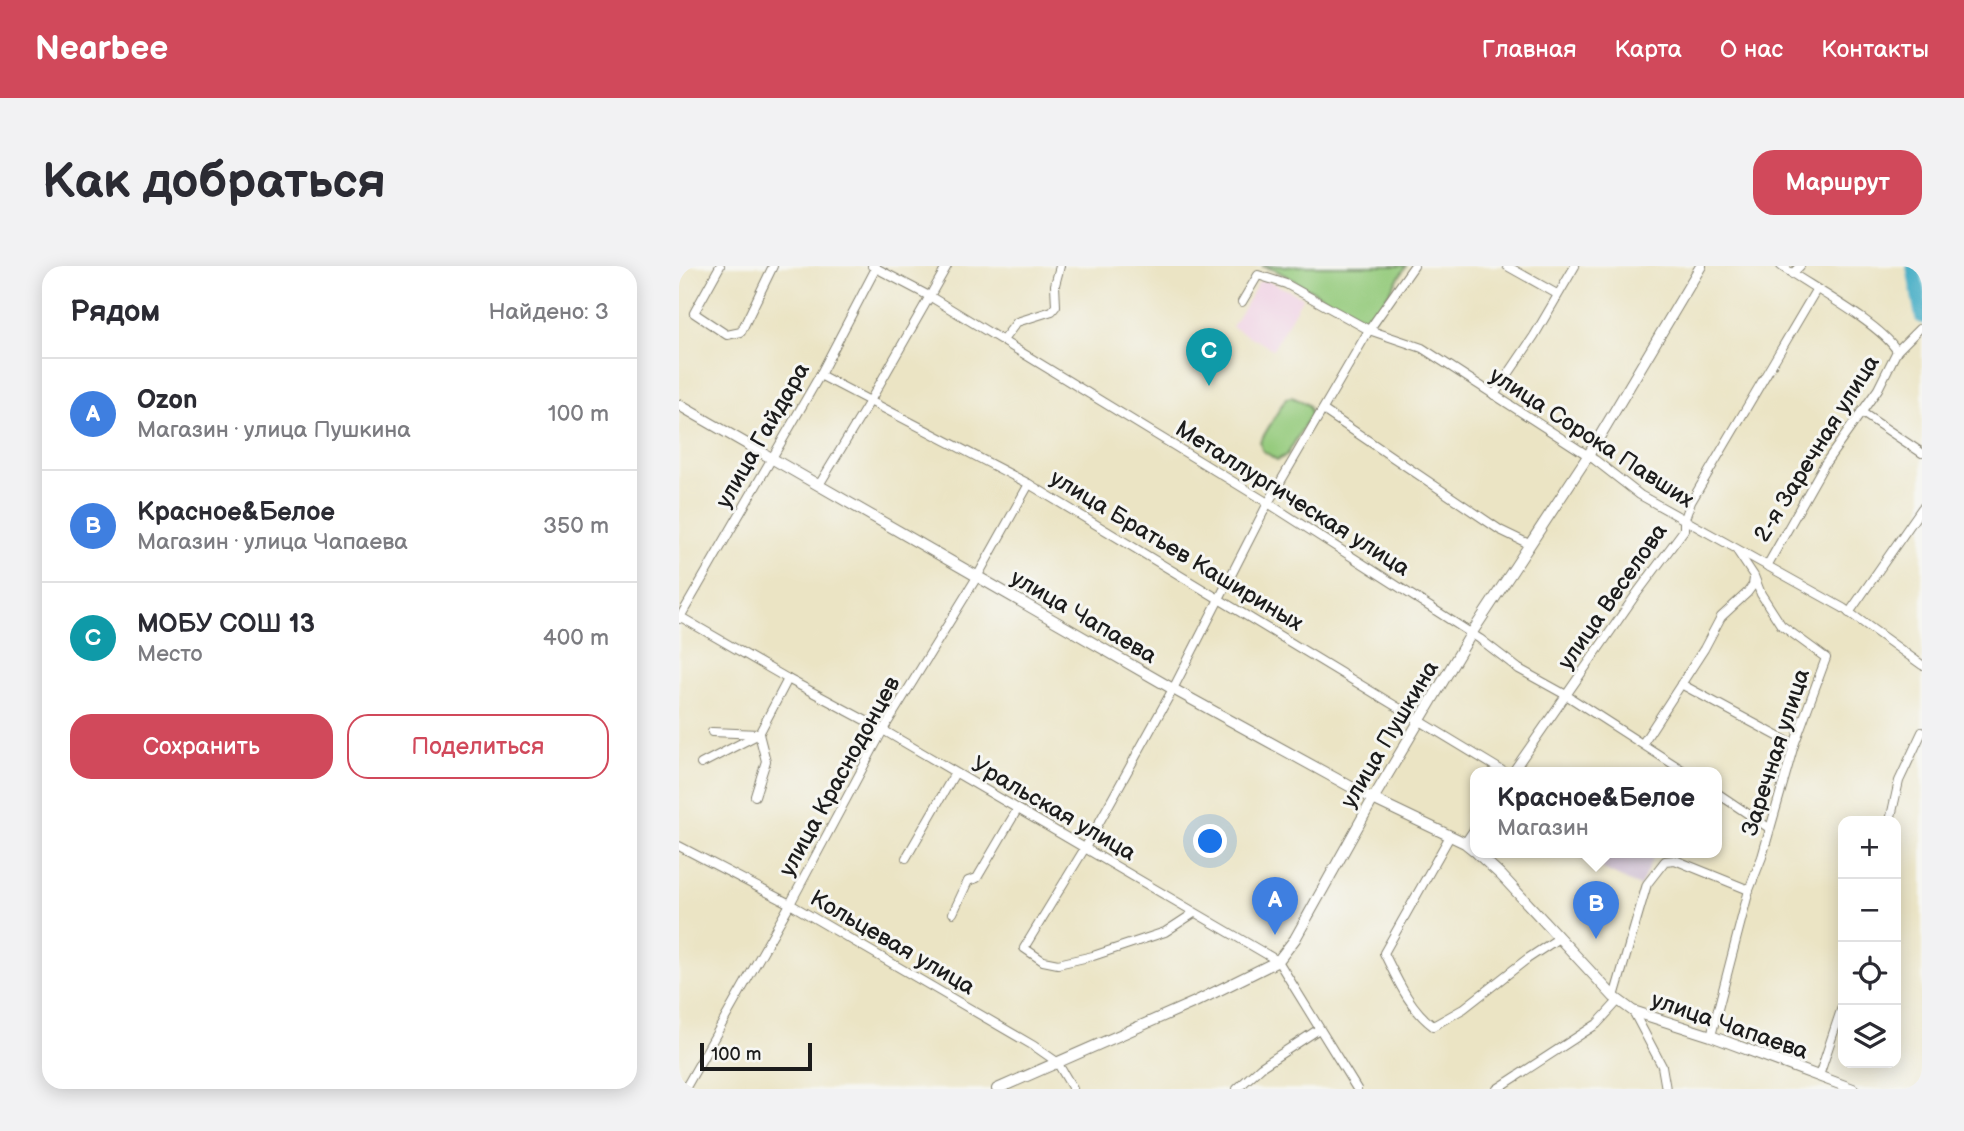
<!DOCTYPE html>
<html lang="ru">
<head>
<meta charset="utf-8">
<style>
  body { margin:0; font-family:"Balsamiq Sans",sans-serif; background:#f2f2f3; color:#2b2b33 }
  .controls { position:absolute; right:21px; bottom:21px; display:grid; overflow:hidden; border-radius:14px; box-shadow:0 4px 18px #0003 }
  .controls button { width:63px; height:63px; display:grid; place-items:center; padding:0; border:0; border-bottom:2px solid #e1e1e2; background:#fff; color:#2b2b33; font:35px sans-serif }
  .scale { position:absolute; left:21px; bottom:18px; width:112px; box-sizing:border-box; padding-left:7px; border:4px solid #1c1c1c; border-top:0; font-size:19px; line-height:24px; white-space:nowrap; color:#1c1c1c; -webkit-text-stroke:5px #f6f6f2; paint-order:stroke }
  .you { position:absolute; left:532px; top:576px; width:24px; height:24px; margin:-18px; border:5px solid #fff; border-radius:50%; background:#1a73e8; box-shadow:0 0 0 10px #1a73e833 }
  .badge { display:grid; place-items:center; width:46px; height:46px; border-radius:50%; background:#d1495b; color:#fff; font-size:23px; font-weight:700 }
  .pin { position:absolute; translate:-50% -58px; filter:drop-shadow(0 2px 4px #0008) }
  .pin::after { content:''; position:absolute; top:37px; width:24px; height:21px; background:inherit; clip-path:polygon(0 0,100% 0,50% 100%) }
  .popup { position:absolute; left:791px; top:501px; width:252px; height:91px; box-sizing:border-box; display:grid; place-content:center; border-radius:14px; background:#fff; filter:drop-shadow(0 2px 5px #0005); font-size:23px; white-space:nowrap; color:#7c7c81 }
  .popup b { font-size:26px; color:#2b2b33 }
  .popup::after { content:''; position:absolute; left:50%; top:100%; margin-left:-14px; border:14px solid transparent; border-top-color:#fff }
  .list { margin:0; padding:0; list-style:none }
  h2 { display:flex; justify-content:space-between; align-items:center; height:91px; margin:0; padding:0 28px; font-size:30px }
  h2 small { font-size:23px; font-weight:400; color:#7c7c81 }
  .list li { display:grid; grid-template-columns:46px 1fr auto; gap:21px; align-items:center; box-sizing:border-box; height:112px; padding:0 28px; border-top:2px solid #e1e1e2 }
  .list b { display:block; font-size:26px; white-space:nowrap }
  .list p { margin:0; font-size:23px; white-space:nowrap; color:#7c7c81 }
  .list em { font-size:23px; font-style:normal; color:#7c7c81 }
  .actions { display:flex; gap:14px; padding:21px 28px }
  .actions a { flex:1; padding:16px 0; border:2px solid #d1495b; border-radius:21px; text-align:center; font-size:24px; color:#d1495b }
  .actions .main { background:#d1495b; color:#fff }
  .icon { flex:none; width:38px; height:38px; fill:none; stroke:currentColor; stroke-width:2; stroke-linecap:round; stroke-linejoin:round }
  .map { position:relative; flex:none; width:1243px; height:823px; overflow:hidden; border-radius:21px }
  header { display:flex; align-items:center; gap:42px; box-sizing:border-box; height:98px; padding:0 35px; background:#d1495b; color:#fff }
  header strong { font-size:33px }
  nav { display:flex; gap:38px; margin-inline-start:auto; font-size:24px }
  .intro { display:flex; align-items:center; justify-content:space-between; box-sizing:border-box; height:168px; padding:0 42px }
  h1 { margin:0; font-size:49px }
  .button { padding:18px 32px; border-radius:21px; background:#d1495b; color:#fff; font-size:24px; font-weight:700 }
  main { display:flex; gap:42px; padding:0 42px }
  aside { flex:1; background:#fff; border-radius:21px; box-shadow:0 4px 18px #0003 }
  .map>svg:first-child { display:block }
</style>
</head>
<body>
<header>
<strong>Nearbee</strong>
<nav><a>Главная</a><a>Карта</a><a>О нас</a><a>Контакты</a></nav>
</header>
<div class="intro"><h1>Как добраться</h1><a class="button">Маршрут</a></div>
<main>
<aside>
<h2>Рядом<small>Найдено: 3</small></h2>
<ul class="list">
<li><span class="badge" style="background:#3f7fe0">A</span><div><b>Ozon</b><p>Магазин · улица Пушкина</p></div><em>100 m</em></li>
<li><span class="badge" style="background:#3f7fe0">B</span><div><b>Красное&amp;Белое</b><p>Магазин · улица Чапаева</p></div><em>350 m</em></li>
<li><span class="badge" style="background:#0f9aa8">C</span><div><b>МОБУ СОШ 13</b><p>Место</p></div><em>400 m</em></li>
</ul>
<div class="actions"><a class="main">Сохранить</a><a>Поделиться</a></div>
</aside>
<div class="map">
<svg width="1243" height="823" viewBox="0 0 1243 823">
  <rect width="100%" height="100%" fill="#f6f6f2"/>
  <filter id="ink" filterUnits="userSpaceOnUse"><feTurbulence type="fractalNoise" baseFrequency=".0143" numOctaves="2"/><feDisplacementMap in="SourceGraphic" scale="14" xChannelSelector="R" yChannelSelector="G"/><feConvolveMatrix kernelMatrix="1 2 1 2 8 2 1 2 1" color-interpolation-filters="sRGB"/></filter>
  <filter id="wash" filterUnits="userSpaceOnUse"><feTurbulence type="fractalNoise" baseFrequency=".00686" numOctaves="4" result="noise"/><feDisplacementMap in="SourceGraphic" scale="28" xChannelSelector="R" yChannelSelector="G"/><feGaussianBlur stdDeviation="1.57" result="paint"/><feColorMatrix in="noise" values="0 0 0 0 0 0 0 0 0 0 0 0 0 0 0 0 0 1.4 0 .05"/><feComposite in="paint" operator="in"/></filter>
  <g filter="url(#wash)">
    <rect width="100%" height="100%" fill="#ebe4c4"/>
    <path fill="#f0d0e4" d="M587,14L624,31L594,83L553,61L580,16Z"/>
    <path fill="#cebed1" d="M892,587H989L974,591L961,621Z"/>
    <g fill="#95cb7d" stroke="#58744c" stroke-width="2">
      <path d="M583,0H727L691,57L598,5Z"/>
      <path d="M613,131L629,139L632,148L608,189L598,194L583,184L581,176L607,132Z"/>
    </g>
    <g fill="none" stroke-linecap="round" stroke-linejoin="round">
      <path stroke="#47aec6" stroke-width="14" d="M1234,0L1243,51"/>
    </g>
  </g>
  <g filter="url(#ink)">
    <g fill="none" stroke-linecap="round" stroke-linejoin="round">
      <defs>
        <g id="minor">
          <path d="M41,0L15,47L48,69L62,66L94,0"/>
          <path d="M193,0L252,31L589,237L801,373L840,403L887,429L1008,507"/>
          <path d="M828,0L878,28"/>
          <path d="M1241,0L1243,6"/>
          <path d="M1113,8L1121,0"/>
          <path d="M563,36L579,9L607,18L690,64L743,82L916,194L961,229L1164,342L1243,399"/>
          <path d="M324,74L338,56L373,45L377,40L376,19L381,0"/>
          <path d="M1218,85L1240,63"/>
          <path d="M141,109L350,218L827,507"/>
          <path d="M815,129L855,70L896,0"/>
          <path d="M644,144L821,264L850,278"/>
          <path d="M1182,146L1243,187"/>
          <path d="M140,219L191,135L268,0"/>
          <path d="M1088,300L1145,199L1199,123L1218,85C1202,58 1131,20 1102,0"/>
          <path d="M1170,347L1243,242"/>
          <path d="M0,350L109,413L204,464L599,695L678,823"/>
          <path d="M0,353L141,109L197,2"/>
          <path d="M1002,418L1115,479"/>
          <path d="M33,466L80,468L87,495L76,530"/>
          <path d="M964,477L1025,383L1042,351L1068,327L1074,319L1075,312"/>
          <path d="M22,498L80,468L109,413"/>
          <path d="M833,507L958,327L1005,264V255L1012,236L1137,24"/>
          <path d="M1038,527L1090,562"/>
          <path d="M1211,555L1220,515L1243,466"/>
          <path d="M771,570L705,687C718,713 730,742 754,760L784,743L848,693L880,672"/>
          <path d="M786,577L796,562"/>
          <path d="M0,580L111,638L355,780L378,796L394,823"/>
          <path d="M227,592L276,507"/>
          <path d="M274,647L289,615L298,612L338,544"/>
          <path d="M515,647L486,666L414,690L379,698L364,695L345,682L406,582L494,423L589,237L690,64L735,0"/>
          <path d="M935,731L968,618L986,595L996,594L1070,624"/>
          <path d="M954,745L983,800L987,823"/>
          <path d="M1032,770L1070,624L1083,591L1115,479L1147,392L1102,359L1082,328L1075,310L1059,286"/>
          <path d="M1140,810L1164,738"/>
          <path d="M6,823L111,638L204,464L298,311L350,218"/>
          <path d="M558,823L582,801L640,763"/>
          <path d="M818,823L918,758L939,735"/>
        </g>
        <g id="tertiary">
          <path d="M0,139L494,423L694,533L786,577L796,585"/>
          <path d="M798,587L822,609L935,731L954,745L1032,770L1174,823"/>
          <path d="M318,823L516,736L599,695L616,673L694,533L792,368L909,190L1022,0"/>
        </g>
      </defs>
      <use href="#minor" stroke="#848070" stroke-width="10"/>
      <use href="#tertiary" stroke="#848070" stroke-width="12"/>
      <use href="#minor" stroke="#fff" stroke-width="8"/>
      <use href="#tertiary" stroke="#fff" stroke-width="10"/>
    </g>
  </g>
  <g text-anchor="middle" stroke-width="6" stroke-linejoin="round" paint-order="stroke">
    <g font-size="23" fill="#1c1c1c" stroke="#f6f6f2">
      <text transform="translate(83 169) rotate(-60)" y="8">улица Гайдара</text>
      <text transform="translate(913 171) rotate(33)" y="8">улица Сорока Павших</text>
      <text transform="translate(1137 182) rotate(-58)" y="8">2-я Заречная улица</text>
      <text transform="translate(614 232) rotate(32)" y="8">Металлургическая улица</text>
      <text transform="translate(498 284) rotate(31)" y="8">улица Братьев Кашириных</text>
      <text transform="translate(933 330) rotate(-55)" y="8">улица Веселова</text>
      <text transform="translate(405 350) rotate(30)" y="8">улица Чапаева</text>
      <text transform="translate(710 468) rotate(-59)" y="8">улица Пушкина</text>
      <text transform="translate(1096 486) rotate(-72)" y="8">Заречная улица</text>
      <text transform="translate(160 510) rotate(-61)" y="8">улица Краснодонцев</text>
      <text transform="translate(375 542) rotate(30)" y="8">Уральская улица</text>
      <text transform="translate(214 676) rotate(30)" y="8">Кольцевая улица</text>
      <text transform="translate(1051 759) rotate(19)" y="8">улица Чапаева</text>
    </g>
  </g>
</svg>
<div class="controls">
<button>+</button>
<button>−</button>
<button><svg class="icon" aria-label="locate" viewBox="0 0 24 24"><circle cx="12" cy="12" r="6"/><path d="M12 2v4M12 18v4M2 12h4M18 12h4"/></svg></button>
<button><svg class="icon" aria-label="layers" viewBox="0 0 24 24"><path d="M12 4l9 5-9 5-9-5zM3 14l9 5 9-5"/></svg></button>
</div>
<div class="scale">100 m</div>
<div class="you"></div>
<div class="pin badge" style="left:596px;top:669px;background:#3f7fe0">A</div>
<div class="pin badge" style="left:917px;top:673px;background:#3f7fe0">B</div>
<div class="popup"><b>Красное&amp;Белое</b>Магазин</div>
<div class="pin badge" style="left:530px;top:120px;background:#0f9aa8">C</div>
</div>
</main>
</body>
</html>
